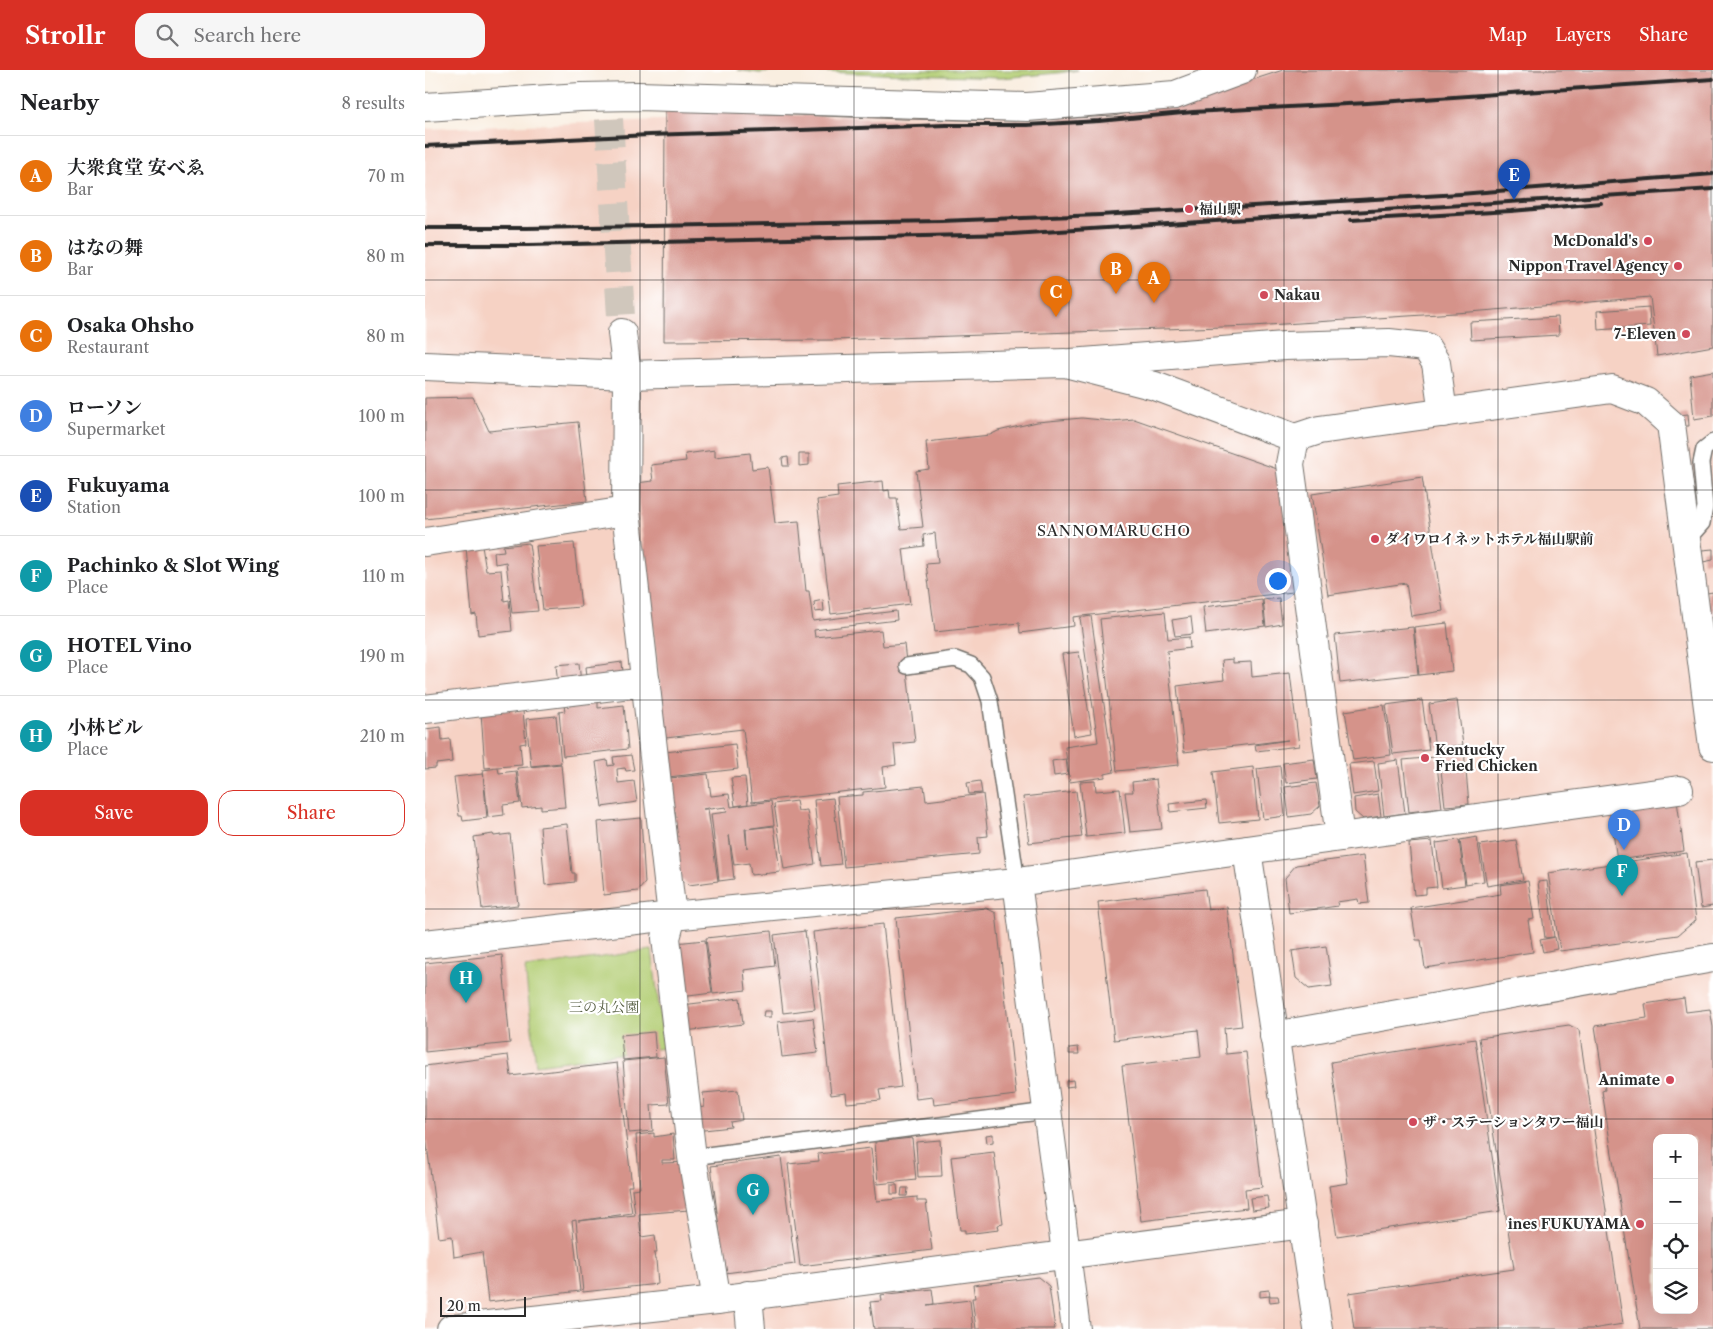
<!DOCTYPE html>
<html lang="en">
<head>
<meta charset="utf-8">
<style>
  body { margin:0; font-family:"Libre Caslon Text","Noto Serif JP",serif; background:#f6f6f6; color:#202124 }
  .controls { position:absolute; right:15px; bottom:15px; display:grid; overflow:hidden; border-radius:10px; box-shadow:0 5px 20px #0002 }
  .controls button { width:45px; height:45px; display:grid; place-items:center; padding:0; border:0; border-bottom:1px solid #e0e0e0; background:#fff; color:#202124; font:25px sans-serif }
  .scale { position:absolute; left:15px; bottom:12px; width:86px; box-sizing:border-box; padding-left:5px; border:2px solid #2b2b2b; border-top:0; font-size:14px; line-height:18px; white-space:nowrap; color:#2b2b2b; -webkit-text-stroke:4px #fff; paint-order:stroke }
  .you { position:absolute; left:852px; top:510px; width:18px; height:18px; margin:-12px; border:4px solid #fff; border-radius:50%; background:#1a73e8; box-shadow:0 0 0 8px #1a73e833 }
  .badge { display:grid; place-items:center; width:32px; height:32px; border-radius:50%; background:#d93025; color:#fff; font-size:16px; font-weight:700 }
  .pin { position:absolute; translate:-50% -41px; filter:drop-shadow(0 1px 2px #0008) }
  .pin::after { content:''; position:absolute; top:26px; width:18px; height:15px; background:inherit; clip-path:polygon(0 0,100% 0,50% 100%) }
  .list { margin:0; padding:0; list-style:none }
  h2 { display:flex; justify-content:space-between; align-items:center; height:65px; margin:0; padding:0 20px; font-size:21px }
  h2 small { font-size:16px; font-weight:400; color:#757577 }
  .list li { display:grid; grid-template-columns:32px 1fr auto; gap:15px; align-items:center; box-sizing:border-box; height:80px; padding:0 20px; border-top:1px solid #e0e0e0 }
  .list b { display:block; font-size:19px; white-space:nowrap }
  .list p { margin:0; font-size:16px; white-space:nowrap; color:#757577 }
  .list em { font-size:16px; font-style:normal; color:#757577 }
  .actions { display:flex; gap:10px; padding:15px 20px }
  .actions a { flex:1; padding:11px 0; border:1px solid #d93025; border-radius:15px; text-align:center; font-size:18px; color:#d93025 }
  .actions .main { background:#d93025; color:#fff }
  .icon { flex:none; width:28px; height:28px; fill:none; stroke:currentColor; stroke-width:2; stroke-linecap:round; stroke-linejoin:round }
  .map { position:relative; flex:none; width:1288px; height:1259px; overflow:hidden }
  header { display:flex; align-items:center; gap:30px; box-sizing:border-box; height:70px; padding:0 25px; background:#d93025; color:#fff }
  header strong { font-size:24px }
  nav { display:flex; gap:28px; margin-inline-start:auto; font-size:18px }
  .search { width:350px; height:45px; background:#f6f6f6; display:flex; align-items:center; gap:12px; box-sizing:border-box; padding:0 18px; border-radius:15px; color:#757577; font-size:19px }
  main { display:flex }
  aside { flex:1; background:#fff }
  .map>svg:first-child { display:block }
</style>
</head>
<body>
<header>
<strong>Strollr</strong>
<div class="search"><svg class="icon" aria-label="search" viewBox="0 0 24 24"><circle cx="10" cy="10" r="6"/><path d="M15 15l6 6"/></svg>Search here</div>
<nav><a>Map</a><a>Layers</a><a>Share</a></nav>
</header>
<main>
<aside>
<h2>Nearby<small>8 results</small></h2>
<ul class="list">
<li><span class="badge" style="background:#e8710a">A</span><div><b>大衆食堂 安べゑ</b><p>Bar</p></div><em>70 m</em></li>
<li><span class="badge" style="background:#e8710a">B</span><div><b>はなの舞</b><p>Bar</p></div><em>80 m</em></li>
<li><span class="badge" style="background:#e8710a">C</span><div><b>Osaka Ohsho</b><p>Restaurant</p></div><em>80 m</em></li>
<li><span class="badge" style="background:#3f7fe0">D</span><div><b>ローソン</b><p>Supermarket</p></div><em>100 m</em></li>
<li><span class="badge" style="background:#1a4fb4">E</span><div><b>Fukuyama</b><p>Station</p></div><em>100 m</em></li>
<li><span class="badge" style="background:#0f9aa8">F</span><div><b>Pachinko &amp; Slot Wing</b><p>Place</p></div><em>110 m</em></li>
<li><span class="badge" style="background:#0f9aa8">G</span><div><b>HOTEL Vino</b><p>Place</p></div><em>190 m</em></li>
<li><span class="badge" style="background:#0f9aa8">H</span><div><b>小林ビル</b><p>Place</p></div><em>210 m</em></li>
</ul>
<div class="actions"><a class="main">Save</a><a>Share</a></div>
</aside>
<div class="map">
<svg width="1288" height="1259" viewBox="0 0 1288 1259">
  <rect width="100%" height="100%" fill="#fff"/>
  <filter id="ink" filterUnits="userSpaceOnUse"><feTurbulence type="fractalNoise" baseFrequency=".02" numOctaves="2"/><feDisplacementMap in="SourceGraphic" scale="10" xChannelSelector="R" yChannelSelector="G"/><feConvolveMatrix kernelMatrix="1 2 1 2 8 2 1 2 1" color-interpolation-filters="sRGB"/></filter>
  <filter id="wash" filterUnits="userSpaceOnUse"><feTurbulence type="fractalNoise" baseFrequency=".0096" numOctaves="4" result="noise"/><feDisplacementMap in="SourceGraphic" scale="20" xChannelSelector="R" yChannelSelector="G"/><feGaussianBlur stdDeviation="1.12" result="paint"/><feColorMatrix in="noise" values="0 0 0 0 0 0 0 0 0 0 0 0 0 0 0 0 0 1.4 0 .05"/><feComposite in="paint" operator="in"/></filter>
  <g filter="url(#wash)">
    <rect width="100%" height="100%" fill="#f9eee0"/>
    <path fill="#f6d2c4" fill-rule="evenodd" d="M795,0H1288V1259H0V59L701,32ZM1232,1068H1269V1240H1232Z"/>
    <g fill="#b3ce75" stroke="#6f7c50">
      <path d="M312,0H653L633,3L576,8L365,1L334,3Z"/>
      <path d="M227,880L239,978L111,995L100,898Z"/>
    </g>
    <g id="blocks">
      <g fill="#d5938a" fill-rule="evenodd">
        <path d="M858,0H1288V276L1232,286L1225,227L1045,242L828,256L409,270L239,271L240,40L477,49L589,51L689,46L778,26Z"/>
        <path d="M1224,237L1225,256L1173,260L1172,241Z"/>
        <path d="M1133,247L1134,265L1046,270L1045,252Z"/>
        <path d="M1288,301V346L1269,349L1265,305Z"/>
        <path d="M48,327L64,361L153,352L162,431L0,449V328Z"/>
        <path d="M1263,344L1264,356H1256L1255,345Z"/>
        <path d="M657,348L687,351L709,349L855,400L868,522L648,547L649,556L595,563L594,553L510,562L501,494L513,493L510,463L498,465L499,476L478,479L485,534L406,544L392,430L413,427L412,416L458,411L459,421L464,420L465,428H472L476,459L498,457L491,401L504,399L501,372L565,365L573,361L612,352Z"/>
        <path d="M290,380V387L325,383L327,399L343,397L350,453L374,451L381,521H384L388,551L471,541L472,550L389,560L390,567L456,560L458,576L479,574L490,672L469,674L471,695L458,697L460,717L327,732L318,659L241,668L211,413L228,411L226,395L261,391L260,384Z"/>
        <path d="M374,384H384V395L374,396Z"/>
        <path d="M363,387L364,396H358L357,388Z"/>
        <path d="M997,407L1018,541L986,546L981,513L903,525L887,424Z"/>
        <path d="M104,473L113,541L87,543L81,492L70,494L69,482L79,481L78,476Z"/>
        <path d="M149,473L156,537L118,540L111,476Z"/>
        <path d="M57,476L61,501L76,500L79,531L84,530L87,561L53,565L51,544L47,545L41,477Z"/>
        <path d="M1288,479V490L1278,492L1277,480Z"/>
        <path d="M1288,522V559H1287L1282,523Z"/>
        <path d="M854,528L857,554L841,557L838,530Z"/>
        <path d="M398,530L399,541L390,542L389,532Z"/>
        <path d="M837,530L840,556L781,564L778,537Z"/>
        <path d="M740,542L743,569L764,567L765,578L742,581L754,695L692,701L675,549Z"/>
        <path d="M666,546L689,702L680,704V707L645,712L640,677L673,672L655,548Z"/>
        <path d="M766,547L768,564L750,566L747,550Z"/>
        <path d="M1022,553L1027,601L994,605L989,557Z"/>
        <path d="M988,557L993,604L915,613L910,565Z"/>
        <path d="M654,582L667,663L649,666L637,584Z"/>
        <path d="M808,589V593L826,592L827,607L865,603L874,676L831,681L830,675L863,670L759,682L752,616L799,610L797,590Z"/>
        <path d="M197,592L199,612L162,607L161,597Z"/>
        <path d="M154,593L156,614L133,616L131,595Z"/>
        <path d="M997,630L1004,680L968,684L961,635Z"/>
        <path d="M1032,630L1038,675L1010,678L1004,634Z"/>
        <path d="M173,631V638L199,635L203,679L138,686L134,642L140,641L139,635Z"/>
        <path d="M959,635L966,685L928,690L920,641Z"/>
        <path d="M88,639V643L98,641L101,673L95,674L97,695L60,698L56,643Z"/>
        <path d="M131,646L136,693L106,696L101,649Z"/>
        <path d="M16,657L17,670L25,669L27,692L11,694V698L0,699V659Z"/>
        <path d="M310,674L313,699L243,707L240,682Z"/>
        <path d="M1039,680L1044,734L1020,736L1014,682Z"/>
        <path d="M206,685L209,700L201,701L200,698L192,699L193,713L209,711L212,732L177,737L171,692L182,690L183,696L189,695L188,687Z"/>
        <path d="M1011,687L1017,738L984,742L978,690Z"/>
        <path d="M641,689L643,704L629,706L627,691Z"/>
        <path d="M889,689L892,709L861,713L858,693Z"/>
        <path d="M973,690L980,743L959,746L953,693Z"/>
        <path d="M949,691L953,721L928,725L924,694Z"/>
        <path d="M136,694L140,737L116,739V736L97,738L92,698Z"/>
        <path d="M855,696L860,746L838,749L832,699Z"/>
        <path d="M828,697L833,749L794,753L788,702Z"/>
        <path d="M73,698L74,703L91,701L95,733L78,735L79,745L63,747L58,700Z"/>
        <path d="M58,704L62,748L38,751L37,746H34L29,707Z"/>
        <path d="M283,704L286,726L304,724L306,737L346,731L349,755L320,759L322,778L321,759L349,756L355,802L326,805L324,793L309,795L304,765L309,809L294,811L286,744L302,742L301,737L285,739L284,738L278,739H283L293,811L264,815L255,809L251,767H253L252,763H250L249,748H251L250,741L249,742L245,708Z"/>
        <path d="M320,707L323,734L310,736L306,708Z"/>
        <path d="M731,709L737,759L705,762L700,722H708L707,712Z"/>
        <path d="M555,711L557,723L544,724L542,713Z"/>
        <path d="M670,711L671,721L695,719L700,763L661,767L655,712Z"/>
        <path d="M891,713L895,736L886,744L864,747L860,717Z"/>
        <path d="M499,716L501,731L558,724L563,766L553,767L554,784L419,797L412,727L438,725V722Z"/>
        <path d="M651,721L657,767L604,773L598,727Z"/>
        <path d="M953,724L956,746L938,749L930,742L929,728Z"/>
        <path d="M408,728L416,794L396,796L389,730Z"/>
        <path d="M781,730L782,738L745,742L744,734Z"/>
        <path d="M371,731L373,741L382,740L390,794L359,799L349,734Z"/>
        <path d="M1252,731L1259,781L1192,790L1185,741Z"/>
        <path d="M216,748L220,813L213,821L179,825L173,752Z"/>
        <path d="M142,754L147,803H150V812L120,815L115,757Z"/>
        <path d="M68,764L69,766L85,764L93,835L57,839L49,767Z"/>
        <path d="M1052,767L1059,811L1041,814L1035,770Z"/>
        <path d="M1034,770L1040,815L1017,818L1011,773Z"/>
        <path d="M1091,770L1098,810L1062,816L1055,775Z"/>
        <path d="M1007,771L1012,817L1001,818V824L989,825L984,773Z"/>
        <path d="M1262,783L1271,850L1253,865L1135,881L1123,803Z"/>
        <path d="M938,786L944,833L934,834L933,829L912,832L913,836L864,843L860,808L871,795Z"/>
        <path d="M1288,790V836L1276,838L1270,792Z"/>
        <path d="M1103,811L1109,849L1103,850L1108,882L1000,898L996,870H991L986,838L1076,824L1075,815Z"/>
        <path d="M1122,811L1129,867L1120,868L1113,812Z"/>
        <path d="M780,819L783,840L802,837L817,956L799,958L801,984L821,982L837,1117L820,1119L822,1138L716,1151L697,996L776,987L773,960L689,970L673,832Z"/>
        <path d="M561,838L571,843L591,1025L509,1035L508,1027L491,1029L471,848Z"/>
        <path d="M458,854L476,1017L454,1020L456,1030L422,1033L421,1023L406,1025L388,862Z"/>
        <path d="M346,861L350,896L319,900L321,920L288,924L281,868Z"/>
        <path d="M380,861L390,939L358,943L349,865Z"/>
        <path d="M1130,867L1132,879L1118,882L1115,870Z"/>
        <path d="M280,870L287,923L256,927L250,873Z"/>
        <path d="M901,876L907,916L884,919L871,908L867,881Z"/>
        <path d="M77,885L85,973L0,982V893Z"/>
        <path d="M315,928L318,954L260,961L257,935Z"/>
        <path d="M1259,928L1261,942L1285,939L1288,957V1259H1215L1177,1021L1180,1020L1170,956L1222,948L1220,934ZM1232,1068H1269V1240H1232Z"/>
        <path d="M339,941H346V947H338Z"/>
        <path d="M388,948L393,983L357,987L353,952Z"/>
        <path d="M1144,955L1154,960L1198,1254L1167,1259H929L924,1223L1089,1199L1054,968Z"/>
        <path d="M229,962L231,987L198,990L196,965Z"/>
        <path d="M1050,969L1075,1141L912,1166L904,1116L923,1113L906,992Z"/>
        <path d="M653,977L654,984H644V978Z"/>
        <path d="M83,985L86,1006L192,993L207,1116H203L207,1143L153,1151L210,1145L207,1119L215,1118L211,1065L229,1063V1067L248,1064L250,1090H237V1093L266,1092L264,1140L214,1144L216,1167L230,1165L232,1183H229L230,1190H231L233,1214L158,1222L151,1150L147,1151L155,1221L63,1232L57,1182L29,1187L27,1166L14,1168L0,1060V996Z"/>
        <path d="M239,987L244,1034L226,1035L228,1061L204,1063L198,991Z"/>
        <path d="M648,1010L649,1016L641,1017V1011Z"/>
        <path d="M313,1020L317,1050L305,1052L306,1057L270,1061L268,1039L279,1037L278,1023Z"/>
        <path d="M568,1064V1072L562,1073L561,1065Z"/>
        <path d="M487,1068L491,1110L453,1114L450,1072Z"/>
        <path d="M515,1070L517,1106L493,1107L491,1072Z"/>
        <path d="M446,1078L452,1131L492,1127V1131H501L507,1180L375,1196L363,1094L394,1091L393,1084Z"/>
        <path d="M569,1082L578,1154L573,1155L574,1160L540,1164V1160H535L526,1087Z"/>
        <path d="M356,1087L370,1194L300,1203L286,1096Z"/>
        <path d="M466,1115H472L473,1124H466Z"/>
        <path d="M477,1118H483L482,1126H476Z"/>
        <path d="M842,1126L844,1138L827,1140L825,1128Z"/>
        <path d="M613,1207L624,1216L630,1259H551L547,1228H550L548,1215Z"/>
        <path d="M507,1219L509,1234L502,1235L545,1230L548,1259H449L445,1232L457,1231L456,1225Z"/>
        <path d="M844,1220L845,1226L835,1227V1221Z"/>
        <path d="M844,1226H853L854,1231L845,1232Z"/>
      </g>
    </g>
  </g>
  <g filter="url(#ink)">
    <use href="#blocks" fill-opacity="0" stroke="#736f6a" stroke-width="1"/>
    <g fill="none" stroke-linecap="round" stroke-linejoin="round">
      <path stroke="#d0c7bc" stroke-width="28" stroke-dasharray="28 14" stroke-linecap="butt" d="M184,49L197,263"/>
      <defs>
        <g id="service">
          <path d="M1261,471L1277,453L1280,437L1276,393L1279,379L1288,372"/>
          <path d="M482,596L530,589L546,595L557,607L565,631L592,812"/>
          <path d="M267,1087L622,1041"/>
        </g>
        <g id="minor">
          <path d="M646,293L860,276L964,273L1001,277L1011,293L1018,343"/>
          <path d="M202,305L201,441L247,846L241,868L267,1087L292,1230"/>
          <path d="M0,472L201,441"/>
          <path d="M0,639L221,612"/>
          <path d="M915,767L865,394L870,368L894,360L1187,319L1221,332L1246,354L1288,676"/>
          <path d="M822,780L1254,720"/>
          <path d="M849,966L1288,888"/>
          <path d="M323,1225L326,1259"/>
          <path d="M26,1259L292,1230L878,1154"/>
          <path d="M651,1259L592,812L822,780L893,1259"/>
        </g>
        <g id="tertiary">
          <path d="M0,37L156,27L213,26L602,37L750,25L817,0"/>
          <path d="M197,263L202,305"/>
          <path d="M0,296L202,305L640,293L730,316L870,368"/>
          <path d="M0,874L247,846L592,812"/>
        </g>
      </defs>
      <use href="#service" stroke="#736f6a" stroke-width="18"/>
      <use href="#minor" stroke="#736f6a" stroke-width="30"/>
      <use href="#tertiary" stroke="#736f6a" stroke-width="30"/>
      <use href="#service" stroke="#fff" stroke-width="15"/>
      <use href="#minor" stroke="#fff" stroke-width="28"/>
      <use href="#tertiary" stroke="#fff" stroke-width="28"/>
      <g stroke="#2b2b2b" stroke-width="4">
        <path d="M0,76L224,65L521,55H602L674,51L768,42L942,33L1288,9"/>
        <path d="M926,150L1086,141L1176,133"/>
        <path d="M0,158H102L516,151L675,145L1035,124L1288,104"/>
        <path d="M0,175H104L587,164L1288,119"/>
      </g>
    </g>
  </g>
  <path fill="none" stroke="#2b2b2b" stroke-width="1" stroke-opacity="0.55" d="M215,0V1259M429,0V1259M644,0V1259M859,0V1259M1073,0V1259M0,210H1288M0,420H1288M0,630H1288M0,839H1288M0,1049H1288"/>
  <g fill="#d1495b" stroke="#fff" stroke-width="2">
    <circle cx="764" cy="139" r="5"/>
    <circle cx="1223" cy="171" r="5"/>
    <circle cx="1253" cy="196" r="5"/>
    <circle cx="839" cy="225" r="5"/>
    <circle cx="1261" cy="264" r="5"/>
    <circle cx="950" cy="469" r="5"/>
    <circle cx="1000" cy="688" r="5"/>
    <circle cx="1245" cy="1010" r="5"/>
    <circle cx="988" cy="1052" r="5"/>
    <circle cx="1215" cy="1154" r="5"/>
  </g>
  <g text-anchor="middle" stroke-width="4.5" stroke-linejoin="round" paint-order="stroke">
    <g font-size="14" font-weight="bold" fill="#2b2b2b" stroke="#fff" text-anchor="start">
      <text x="774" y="144">福山駅</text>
      <text x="1213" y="176" text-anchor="end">McDonald's</text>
      <text x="1243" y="201" text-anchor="end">Nippon Travel Agency</text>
      <text x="849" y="230">Nakau</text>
      <text x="1251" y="269" text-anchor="end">7-Eleven</text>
      <text x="960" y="474">ダイワロイネットホテル福山駅前</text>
      <text x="1010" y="685">Kentucky<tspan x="1010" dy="16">Fried Chicken</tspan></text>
      <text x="1235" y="1015" text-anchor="end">Animate</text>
      <text x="998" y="1057">ザ・ステーションタワー福山</text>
      <text x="1205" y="1159" text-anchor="end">ines FUKUYAMA</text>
    </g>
    <g font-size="14" fill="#545c41" stroke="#fff">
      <text x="179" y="942">三の丸公園</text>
    </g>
    <g font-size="15" letter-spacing="1" fill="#2b2b2b" stroke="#fff">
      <text x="689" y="466">SANNOMARUCHO</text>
    </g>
  </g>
</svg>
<div class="controls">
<button>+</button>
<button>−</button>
<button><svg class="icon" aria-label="locate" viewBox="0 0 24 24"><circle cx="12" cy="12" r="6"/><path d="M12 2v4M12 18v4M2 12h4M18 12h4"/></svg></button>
<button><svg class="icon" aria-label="layers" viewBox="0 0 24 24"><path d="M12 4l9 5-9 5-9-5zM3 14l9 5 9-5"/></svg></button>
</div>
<div class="scale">20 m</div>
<div class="you"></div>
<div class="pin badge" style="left:729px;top:233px;background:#e8710a">A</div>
<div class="pin badge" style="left:691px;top:224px;background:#e8710a">B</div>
<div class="pin badge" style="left:631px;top:247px;background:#e8710a">C</div>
<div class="pin badge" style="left:1199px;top:780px;background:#3f7fe0">D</div>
<div class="pin badge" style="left:1089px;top:130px;background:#1a4fb4">E</div>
<div class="pin badge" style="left:1197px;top:826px;background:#0f9aa8">F</div>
<div class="pin badge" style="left:328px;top:1145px;background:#0f9aa8">G</div>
<div class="pin badge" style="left:41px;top:933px;background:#0f9aa8">H</div>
</div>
</main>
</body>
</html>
